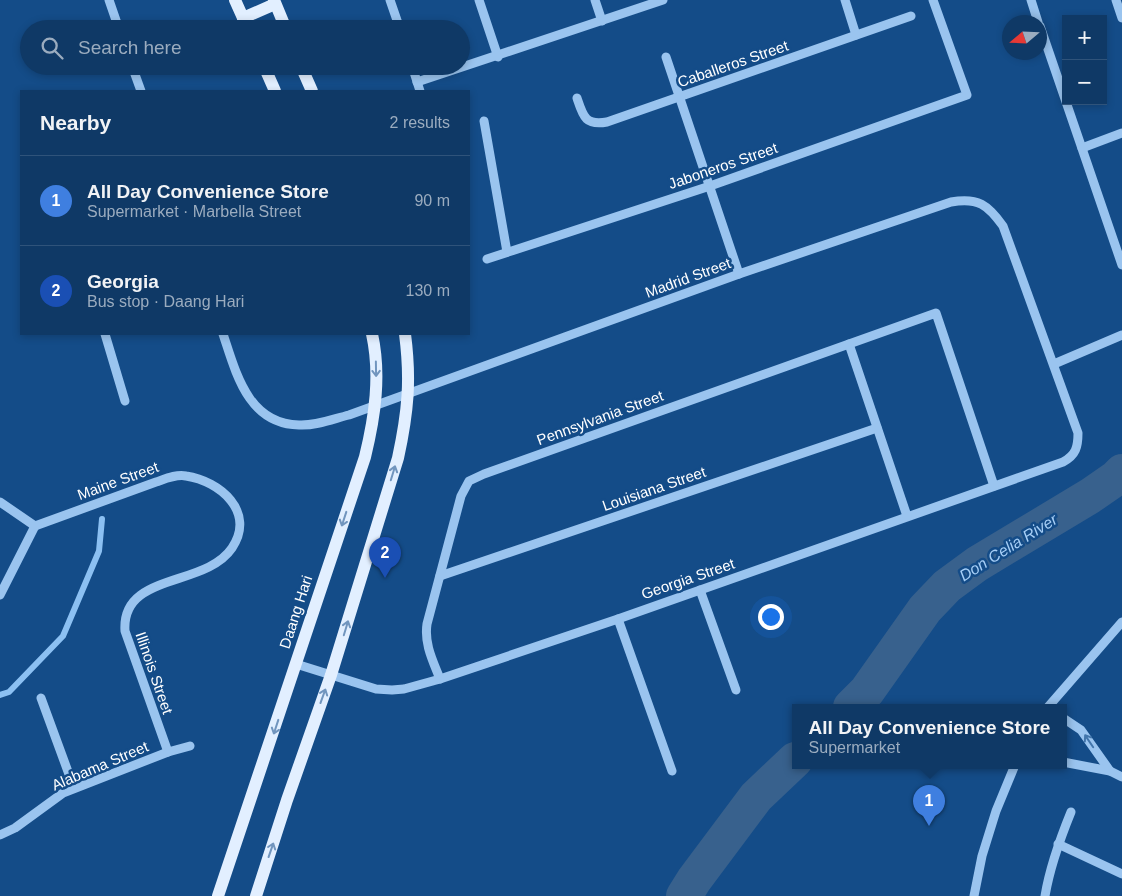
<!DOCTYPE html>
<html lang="en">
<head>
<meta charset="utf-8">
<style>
  body { margin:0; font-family:Arial,sans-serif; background:#18406c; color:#f1f3f6 }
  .controls { position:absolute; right:15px; top:15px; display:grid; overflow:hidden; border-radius:0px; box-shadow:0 2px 8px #0003 }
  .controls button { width:45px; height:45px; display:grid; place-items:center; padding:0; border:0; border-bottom:1px solid #2f537a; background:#0f3966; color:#f1f3f6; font:25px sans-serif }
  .compass { position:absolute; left:1002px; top:15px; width:45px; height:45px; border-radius:50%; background:#0f3966; box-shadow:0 2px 8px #0003; rotate:251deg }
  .you { position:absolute; left:770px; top:616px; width:18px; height:18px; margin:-12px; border:4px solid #fff; border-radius:50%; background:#1a73e8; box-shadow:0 0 0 8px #1a73e833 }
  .badge { display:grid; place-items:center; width:32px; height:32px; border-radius:50%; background:#ffc758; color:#fff; font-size:16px; font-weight:700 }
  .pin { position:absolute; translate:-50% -41px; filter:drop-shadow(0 1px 2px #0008) }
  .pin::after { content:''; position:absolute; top:26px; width:18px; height:15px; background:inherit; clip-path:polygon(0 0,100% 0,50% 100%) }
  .popup { position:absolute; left:792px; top:704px; width:275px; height:65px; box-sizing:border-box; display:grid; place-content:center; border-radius:0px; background:#0f3966; filter:drop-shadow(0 1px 4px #0005); font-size:16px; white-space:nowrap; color:#9bacbf }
  .popup b { font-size:19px; color:#f1f3f6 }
  .popup::after { content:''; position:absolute; left:50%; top:100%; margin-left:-10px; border:10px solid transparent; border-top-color:#0f3966 }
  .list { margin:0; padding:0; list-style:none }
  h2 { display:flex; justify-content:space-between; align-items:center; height:65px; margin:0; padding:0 20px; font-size:21px }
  h2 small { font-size:16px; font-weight:400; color:#9bacbf }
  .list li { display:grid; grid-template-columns:32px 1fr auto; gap:15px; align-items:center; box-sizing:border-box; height:90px; padding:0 20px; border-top:1px solid #2f537a }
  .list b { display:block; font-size:19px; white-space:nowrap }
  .list p { margin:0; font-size:16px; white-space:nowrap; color:#9bacbf }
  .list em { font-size:16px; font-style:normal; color:#9bacbf }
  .icon { flex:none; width:28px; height:28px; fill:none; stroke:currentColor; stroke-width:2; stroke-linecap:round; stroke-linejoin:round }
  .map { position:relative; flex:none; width:1122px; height:896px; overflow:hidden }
  .search { position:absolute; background:#0f3966; box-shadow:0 2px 8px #0003; left:20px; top:20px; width:450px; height:55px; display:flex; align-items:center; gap:12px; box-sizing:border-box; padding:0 18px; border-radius:28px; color:#9bacbf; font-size:19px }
  .panel { position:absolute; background:#0f3966; box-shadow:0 2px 8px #0003; left:20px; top:90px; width:450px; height:245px; border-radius:0px }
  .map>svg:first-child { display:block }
</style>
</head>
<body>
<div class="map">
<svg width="1122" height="896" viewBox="0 0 1122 896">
  <rect width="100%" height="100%" fill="#144c88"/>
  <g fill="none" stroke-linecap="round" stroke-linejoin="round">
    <path stroke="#8cc0f2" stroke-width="6" d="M0,695L9,692L63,636L99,551L102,519"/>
    <g stroke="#38618d" stroke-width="36">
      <path d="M851,707L867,691L925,609L947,586L977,564L1090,496L1116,478L1122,472"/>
      <path d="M684,896L694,880L756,797L795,760"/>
    </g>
    <g stroke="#9ac4ef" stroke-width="9">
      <path d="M109,0L119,29"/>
      <path d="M390,0L400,29"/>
      <path d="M479,0L498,57"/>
      <path d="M595,0L602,21"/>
      <path d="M845,0L856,35"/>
      <path d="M1031,0L1038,22"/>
      <path d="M1116,0L1122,18"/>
      <path d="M1040,26L1122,265"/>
      <path d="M666,57L739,274"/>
      <path d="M132,66L141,91"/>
      <path d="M412,66L420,91"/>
      <path d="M417,82L663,0"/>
      <path d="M577,98C583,116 585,126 607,122L911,16"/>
      <path d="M484,121L507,252"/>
      <path d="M1082,148L1122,133"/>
      <path d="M487,259L710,186L967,95L933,0"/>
      <path d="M105,334L125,401"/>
      <path d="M223,334C236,373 248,424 299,425C316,426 333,419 349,415L739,274L951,202C978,197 988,205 1003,226L1078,433C1078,447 1076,455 1063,462L618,619L440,679L404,689L392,690L376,689L296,664"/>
      <path d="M849,344L907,516"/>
      <path d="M1054,364L1122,335"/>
      <path d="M0,502L35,526"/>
      <path d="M35,526L156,482C165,479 176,474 186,476C220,481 256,512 232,548C205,588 121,572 125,631L168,752"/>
      <path d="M440,576L877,428"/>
      <path d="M700,590L736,690"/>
      <path d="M0,595L35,526"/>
      <path d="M618,619L672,771"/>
      <path d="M440,679C433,661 424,644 427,624L461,496L469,481L484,474L936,313L994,486"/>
      <path d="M41,698L74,788"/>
      <path d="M1048,707L1122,622"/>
      <path d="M1063,718L1081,730L1110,771"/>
      <path d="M1063,762L1110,771L1122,777"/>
      <path d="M0,835L15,828L63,793L168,752L190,746"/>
      <path d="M1058,844L1122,874"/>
      <path d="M974,896L982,856L996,811L1015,765"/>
      <path d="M1045,896C1050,866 1060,839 1071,812"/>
    </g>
    <g stroke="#e2efff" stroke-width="12">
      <path d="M235,0L248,29"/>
      <path d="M274,0L286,29"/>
      <path d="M243,18L275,4"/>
      <path d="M264,66L275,91"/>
      <path d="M301,66L312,91"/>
      <path d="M218,896L365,457C375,416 381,375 372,334"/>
      <path d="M256,896L287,800L331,675L398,458C408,412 411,380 405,334"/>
    </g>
  </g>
  <defs><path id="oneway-shaft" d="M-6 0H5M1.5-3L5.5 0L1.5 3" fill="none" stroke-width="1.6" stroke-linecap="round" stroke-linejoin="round" transform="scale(1.25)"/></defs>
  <g stroke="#7195be">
    <use href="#oneway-shaft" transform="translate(376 369) rotate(89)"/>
    <use href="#oneway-shaft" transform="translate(393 473) rotate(-73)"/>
    <use href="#oneway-shaft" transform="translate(344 519) rotate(108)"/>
    <use href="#oneway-shaft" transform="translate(346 628) rotate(-73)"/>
    <use href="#oneway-shaft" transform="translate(323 696) rotate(-70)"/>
    <use href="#oneway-shaft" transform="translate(276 727) rotate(108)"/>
    <use href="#oneway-shaft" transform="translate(271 850) rotate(-71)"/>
  </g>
  <use stroke="#4376ac" href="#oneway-shaft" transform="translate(1089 741) rotate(-124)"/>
  <g text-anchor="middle" stroke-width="5" stroke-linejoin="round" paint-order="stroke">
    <g font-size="15" fill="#fff" stroke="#144c88">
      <text transform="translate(733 64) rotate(-19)" y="5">Caballeros Street</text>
      <text transform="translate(723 166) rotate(-19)" y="5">Jaboneros Street</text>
      <text transform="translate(688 278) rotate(-20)" y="5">Madrid Street</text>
      <text transform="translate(600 418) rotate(-20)" y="5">Pennsylvania Street</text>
      <text transform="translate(118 481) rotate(-20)" y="5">Maine Street</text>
      <text transform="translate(654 489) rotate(-19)" y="5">Louisiana Street</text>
      <text transform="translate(688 579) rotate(-19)" y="5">Georgia Street</text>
      <text transform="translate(296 612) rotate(-72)" y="5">Daang Hari</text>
      <text transform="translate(154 673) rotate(71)" y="5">Illinois Street</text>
      <text transform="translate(100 766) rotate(-23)" y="5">Alabama Street</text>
    </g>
    <g font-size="16" font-style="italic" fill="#a6cef6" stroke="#144c88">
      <text transform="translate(1008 547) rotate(-32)" y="6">Don Celia River</text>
    </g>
  </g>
</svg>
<div class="controls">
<button>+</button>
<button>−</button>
</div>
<svg class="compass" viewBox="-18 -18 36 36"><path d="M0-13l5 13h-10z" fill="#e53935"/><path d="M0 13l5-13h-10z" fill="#9bacbf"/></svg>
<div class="you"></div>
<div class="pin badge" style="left:929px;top:826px;background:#3f7fe0">1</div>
<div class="popup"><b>All Day Convenience Store</b>Supermarket</div>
<div class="pin badge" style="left:385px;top:578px;background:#1a4fb4">2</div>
<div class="search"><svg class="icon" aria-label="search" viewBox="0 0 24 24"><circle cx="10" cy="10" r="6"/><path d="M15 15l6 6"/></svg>Search here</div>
<section class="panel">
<h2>Nearby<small>2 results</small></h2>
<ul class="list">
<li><span class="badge" style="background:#3f7fe0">1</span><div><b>All Day Convenience Store</b><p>Supermarket · Marbella Street</p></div><em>90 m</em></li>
<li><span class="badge" style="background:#1a4fb4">2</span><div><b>Georgia</b><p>Bus stop · Daang Hari</p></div><em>130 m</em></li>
</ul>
</section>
</div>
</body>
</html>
